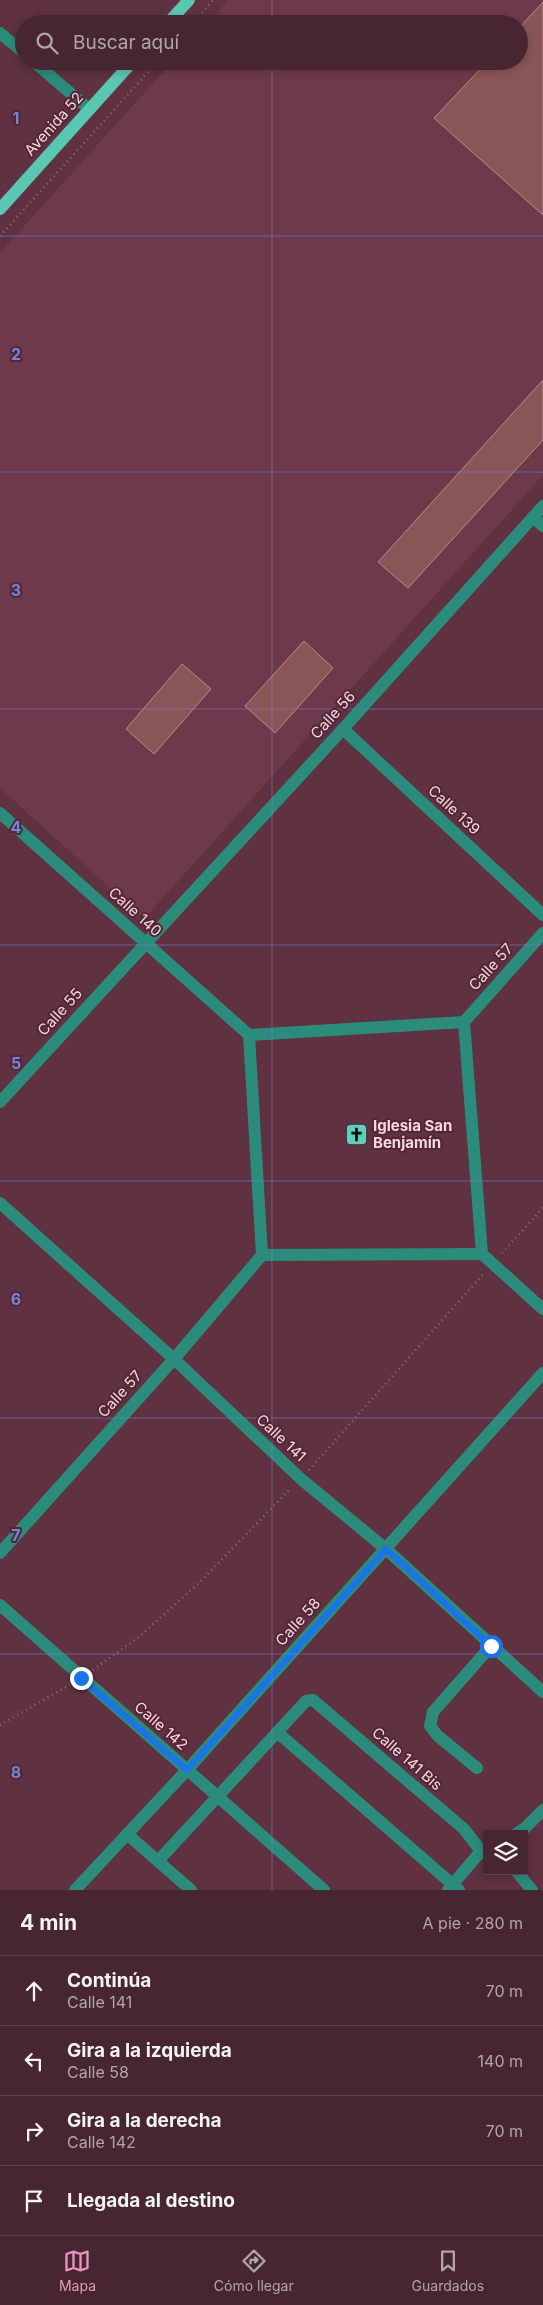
<!DOCTYPE html>
<html lang="es">
<head>
<meta charset="utf-8">
<style>
  body { margin:0; font-family:Inter,sans-serif; background:#4e2d39; color:#f1f3f6 }
  .controls { position:absolute; right:15px; bottom:15px; display:grid; overflow:hidden; border-radius:0px; box-shadow:0 2px 8px #0003 }
  .controls button { width:45px; height:45px; display:grid; place-items:center; padding:0; border:0; border-bottom:1px solid #5f424d; background:#472531; color:#f1f3f6; font:25px sans-serif }
  .stop { position:absolute; width:15px; height:15px; margin:-11px; border:4px solid #1a73e8; border-radius:50%; background:#fff }
  .stop.end { background:#1a73e8; border-color:#fff; box-shadow:0 1px 5px #0008 }
  .list { margin:0; padding:0; list-style:none }
  h2 { display:flex; justify-content:space-between; align-items:center; height:65px; margin:0; padding:0 20px; font-size:21px }
  h2 small { font-size:16px; font-weight:400; color:#b0a5ab }
  .list li { display:grid; grid-template-columns:32px 1fr auto; gap:15px; align-items:center; box-sizing:border-box; height:70px; padding:0 20px; border-top:1px solid #5f424d }
  .list b { display:block; font-size:19px; white-space:nowrap }
  .list p { margin:0; font-size:16px; white-space:nowrap; color:#b0a5ab }
  .list em { font-size:16px; font-style:normal; color:#b0a5ab }
  .icon { flex:none; width:28px; height:28px; fill:none; stroke:currentColor; stroke-width:2; stroke-linecap:round; stroke-linejoin:round }
  .map { position:relative; flex:none; width:543px; height:1890px; overflow:hidden }
  .search { position:absolute; background:#472531; box-shadow:0 2px 8px #0003; left:15px; right:15px; top:15px; height:55px; display:flex; align-items:center; gap:12px; box-sizing:border-box; padding:0 18px; border-radius:28px; color:#b0a5ab; font-size:19px }
  .sheet { height:345px; background:#472531 }
  nav { display:flex; justify-content:space-around; align-items:center; box-sizing:border-box; height:70px; border-top:1px solid #5f424d; background:#472531; font-size:14px; color:#b0a5ab }
  nav a { display:grid; justify-items:center; gap:2px }
  nav .on { color:#e797bd }
  .map>svg:first-child { display:block }
</style>
</head>
<body>
<div class="map">
<svg width="543" height="1890" viewBox="0 0 543 1890">
  <rect width="100%" height="100%" fill="#5f3141"/>
  <path fill="#6f394c" d="M228,0H543V475L144,919L0,788V253L173,61H519V24H207Z"/>
  <g fill="#8a5556" stroke="#c08787">
    <path d="M543,2V215L434,118L488,61H519V28Z"/>
    <path d="M543,380V440L408,588L378,562Z"/>
    <path d="M304,641L333,668L275,733L245,706Z"/>
    <path d="M182,664L211,689L154,754L126,729Z"/>
  </g>
  <g fill="none" stroke-linecap="round" stroke-linejoin="round">
    <g stroke="#926977" stroke-width="2.5" stroke-dasharray="1 4" stroke-linecap="butt">
      <path d="M192,24L213,0"/>
      <path d="M0,236L158,61"/>
      <path d="M502,1253L543,1208"/>
      <path d="M309,1470L485,1272"/>
      <path d="M93,1670L140,1636L200,1582L291,1488"/>
      <path d="M0,1725L71,1684"/>
    </g>
    <g stroke="#2b8c7b" stroke-width="12">
      <path d="M0,33L24,53"/>
      <path d="M33,61L89,109"/>
      <path d="M533,517L543,526"/>
      <path d="M343,729L543,915"/>
      <path d="M0,813L249,1035"/>
      <path d="M464,1022L482,1254"/>
      <path d="M464,1022L543,933"/>
      <path d="M249,1035L262,1255L482,1254"/>
      <path d="M249,1035L464,1022"/>
      <path d="M0,1102L343,729L543,506"/>
      <path d="M0,1203L174,1359L301,1479L386,1549L543,1692"/>
      <path d="M482,1254L543,1309"/>
      <path d="M0,1553L174,1359L262,1255"/>
      <path d="M0,1605L324,1890"/>
      <path d="M277,1732L459,1890"/>
      <path d="M477,1768L438,1736L430,1726L433,1712L491,1646"/>
      <path d="M127,1834L191,1890"/>
      <path d="M516,1834L525,1828L543,1810"/>
      <path d="M158,1861L306,1701L313,1700L464,1829L481,1851"/>
      <path d="M516,1871L532,1890"/>
      <path d="M75,1890L187,1770L543,1373"/>
      <path d="M448,1890L481,1851L487,1848"/>
    </g>
    <g stroke="#5ac7b2" stroke-width="12">
      <path d="M167,24L189,0"/>
      <path d="M0,209L133,61"/>
    </g>
  </g>
  <g fill="none" stroke-linecap="round" stroke-linejoin="round">
    <path stroke="#1a73e8" stroke-width="6" d="M81,1678L187,1770L386,1549L491,1646"/>
  </g>
  <path fill="none" stroke="#7385db" stroke-width="1" stroke-opacity="0.55" d="M272,0V24M272,61V1890M0,236H543M0,472H543M0,709H543M0,945H543M0,1181H543M0,1418H543M0,1654H543"/>
  <defs>
    <symbol id="church-square" viewBox="-11 -11 22 22"><rect x="-9" y="-9" width="18" height="18" rx="4" fill="#5dceb9" stroke="#542636"/><path d="M-1.2-6h2.4v3.5h3.3v2.4h-3.3V6h-2.4V-.1h-3.3v-2.4h3.3Z" fill="#111"/></symbol>
  </defs>
  <g fill-rule="evenodd">
    <use href="#church-square" x="344" y="1122" width="25" height="25"/>
  </g>
  <g text-anchor="middle" stroke-width="4" stroke-linejoin="round" paint-order="stroke">
    <g font-size="15" fill="#f5d7e0" stroke="#542636">
      <text transform="translate(54 124) rotate(-48)" y="5">Avenida 52</text>
      <text transform="translate(333 715) rotate(-48)" y="5">Calle 56</text>
      <text transform="translate(454 810) rotate(43)" y="5">Calle 139</text>
      <text transform="translate(135 912) rotate(42)" y="5">Calle 140</text>
      <text transform="translate(491 967) rotate(-48)" y="5">Calle 57</text>
      <text transform="translate(60 1012) rotate(-48)" y="5">Calle 55</text>
      <text transform="translate(120 1394) rotate(-48)" y="5">Calle 57</text>
      <text transform="translate(281 1438) rotate(43)" y="5">Calle 141</text>
      <text transform="translate(298 1622) rotate(-48)" y="5">Calle 58</text>
      <text transform="translate(161 1726) rotate(41)" y="5">Calle 142</text>
      <text transform="translate(407 1759) rotate(41)" y="5">Calle 141 Bis</text>
    </g>
    <g font-size="15" font-weight="bold" fill="#f5d7e0" stroke="#542636" text-anchor="start">
      <text x="373" y="1131">Iglesia San<tspan x="373" dy="17">Benjamín</tspan></text>
    </g>
  </g>
  <g font-size="16" text-anchor="middle" font-weight="bold" fill="#7385db" stroke="#542636" stroke-width="4" stroke-linejoin="round" paint-order="stroke">
    <text x="16" y="124">1</text>
    <text x="16" y="360">2</text>
    <text x="16" y="596">3</text>
    <text x="16" y="833">4</text>
    <text x="16" y="1069">5</text>
    <text x="16" y="1305">6</text>
    <text x="16" y="1541">7</text>
    <text x="16" y="1778">8</text>
  </g>
</svg>
<div class="controls">
<button><svg class="icon" aria-label="layers" viewBox="0 0 24 24"><path d="M12 4l9 5-9 5-9-5zM3 14l9 5 9-5"/></svg></button>
</div>
<div class="stop" style="left:491px;top:1646px"></div>
<div class="stop end" style="left:81px;top:1678px"></div>
<div class="search"><svg class="icon" aria-label="search" viewBox="0 0 24 24"><circle cx="10" cy="10" r="6"/><path d="M15 15l6 6"/></svg>Buscar aquí</div>
</div>
<section class="sheet">
<h2>4 min<small>A pie · 280 m</small></h2>
<ul class="list">
<li><svg class="icon" aria-label="ahead" viewBox="0 0 24 24"><path d="M12 20V5M6 11l6-6 6 6"/></svg><div><b>Continúa</b><p>Calle 141</p></div><em>70 m</em></li>
<li><svg class="icon" aria-label="left" viewBox="0 0 24 24"><path d="M17 20v-9H6M10 6l-5 5 5 5"/></svg><div><b>Gira a la izquierda</b><p>Calle 58</p></div><em>140 m</em></li>
<li><svg class="icon" aria-label="right" viewBox="0 0 24 24"><path d="M7 20v-9h11M14 6l5 5-5 5"/></svg><div><b>Gira a la derecha</b><p>Calle 142</p></div><em>70 m</em></li>
<li><svg class="icon" aria-label="arrive" viewBox="0 0 24 24"><path d="M6 21V4h12l-3 4 3 4H6"/></svg><div><b>Llegada al destino</b></div></li>
</ul>
</section>
<nav>
<a class="on"><svg class="icon" aria-label="map" viewBox="0 0 24 24"><path d="M3 6l6-2 6 2 6-2v14l-6 2-6-2-6 2zM9 4v14M15 6v14"/></svg>Mapa</a>
<a><svg class="icon" aria-label="directions" viewBox="0 0 24 24"><path d="M12 3l9 9-9 9-9-9zM9 14v-3h6M13 9l2 2-2 2"/></svg>Cómo llegar</a>
<a><svg class="icon" aria-label="saved" viewBox="0 0 24 24"><path d="M7 4h10v16l-5-4-5 4z"/></svg>Guardados</a>
</nav>
</body>
</html>
